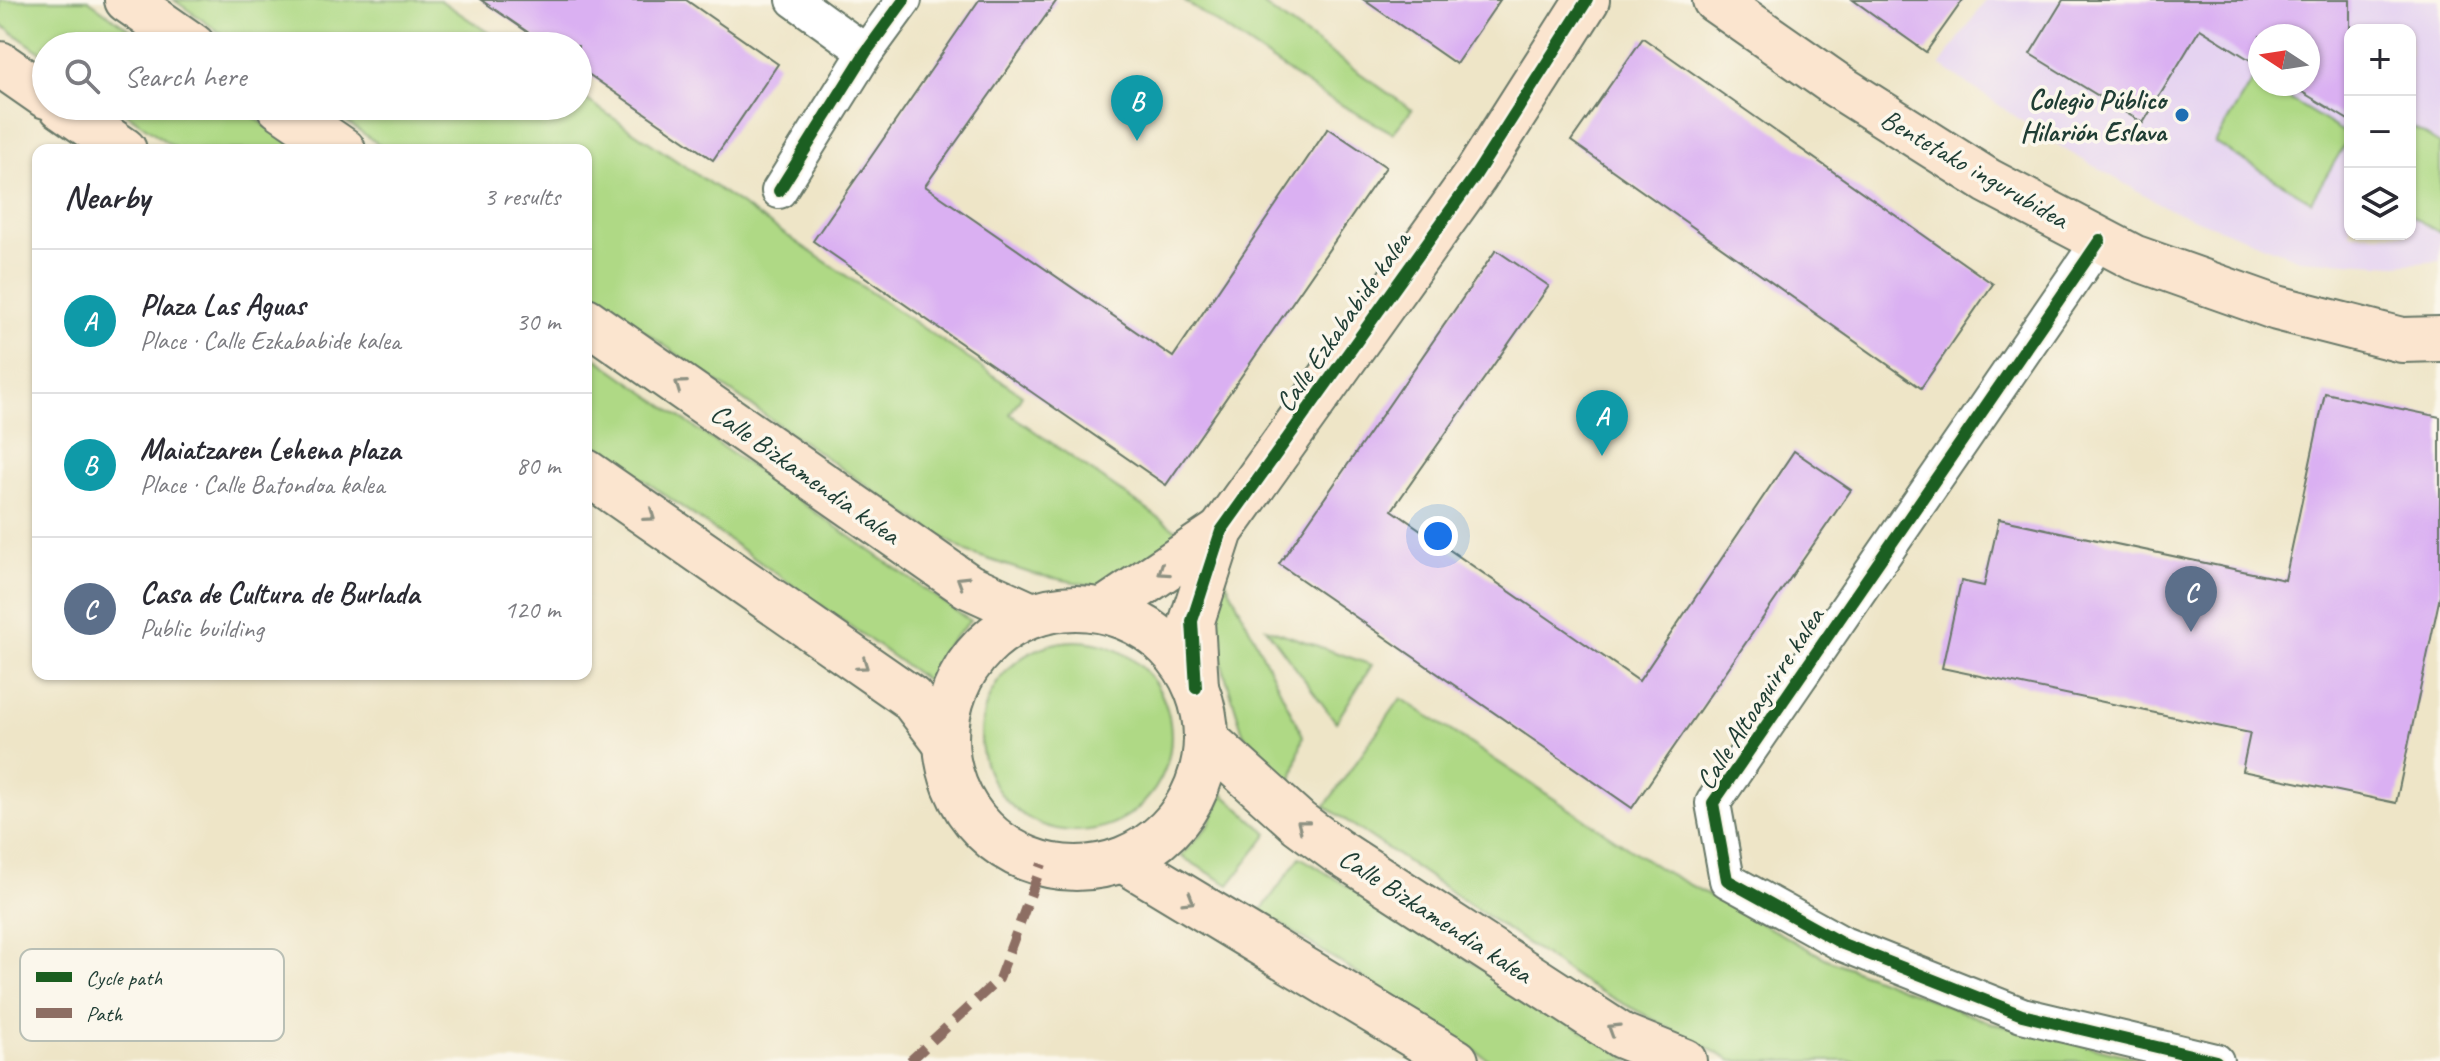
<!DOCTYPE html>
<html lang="en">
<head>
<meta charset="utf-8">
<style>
  body { margin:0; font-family:Caveat,sans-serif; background:#f7f7f7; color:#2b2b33 }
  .controls { position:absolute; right:24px; top:24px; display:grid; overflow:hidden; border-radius:16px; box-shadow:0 2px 6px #0004 }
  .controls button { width:72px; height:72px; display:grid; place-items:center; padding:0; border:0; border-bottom:2px solid #e1e1e2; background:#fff; color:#2b2b33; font:40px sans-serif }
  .compass { position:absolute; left:2248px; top:24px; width:72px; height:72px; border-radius:50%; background:#fff; box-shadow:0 2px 6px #0004; rotate:282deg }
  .you { position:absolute; left:1438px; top:536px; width:28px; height:28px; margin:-20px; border:6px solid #fff; border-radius:50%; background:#1a73e8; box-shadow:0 0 0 12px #1a73e833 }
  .badge { display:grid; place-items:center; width:52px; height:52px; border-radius:50%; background:#1f6fb2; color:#fff; font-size:26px; font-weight:700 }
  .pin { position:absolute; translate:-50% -66px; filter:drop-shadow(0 2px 4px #0008) }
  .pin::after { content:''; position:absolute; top:42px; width:28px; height:24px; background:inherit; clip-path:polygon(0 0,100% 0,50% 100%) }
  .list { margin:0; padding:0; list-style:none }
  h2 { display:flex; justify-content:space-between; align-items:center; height:104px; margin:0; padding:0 32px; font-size:34px }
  h2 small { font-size:26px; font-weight:400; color:#7c7c81 }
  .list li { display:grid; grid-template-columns:52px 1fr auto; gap:24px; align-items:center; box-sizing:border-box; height:144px; padding:0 32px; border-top:2px solid #e1e1e2 }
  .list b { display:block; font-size:30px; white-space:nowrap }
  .list p { margin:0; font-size:26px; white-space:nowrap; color:#7c7c81 }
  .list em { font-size:26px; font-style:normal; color:#7c7c81 }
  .icon { flex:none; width:44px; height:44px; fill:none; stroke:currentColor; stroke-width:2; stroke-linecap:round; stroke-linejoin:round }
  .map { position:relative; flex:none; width:2440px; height:1061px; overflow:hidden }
  .search { position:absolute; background:#fff; box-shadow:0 2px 6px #0004; left:32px; top:32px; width:560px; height:88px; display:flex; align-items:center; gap:20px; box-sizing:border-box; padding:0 28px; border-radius:44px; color:#7c7c81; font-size:30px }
  .panel { position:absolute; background:#fff; box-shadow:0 2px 6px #0004; left:32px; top:144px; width:560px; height:536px; border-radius:16px }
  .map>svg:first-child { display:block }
</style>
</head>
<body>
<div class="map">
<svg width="2440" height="1061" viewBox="0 0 2440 1061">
  <rect width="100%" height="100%" fill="#fbf7ec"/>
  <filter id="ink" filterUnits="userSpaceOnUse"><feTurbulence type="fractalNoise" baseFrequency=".0125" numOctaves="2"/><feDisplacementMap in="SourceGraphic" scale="16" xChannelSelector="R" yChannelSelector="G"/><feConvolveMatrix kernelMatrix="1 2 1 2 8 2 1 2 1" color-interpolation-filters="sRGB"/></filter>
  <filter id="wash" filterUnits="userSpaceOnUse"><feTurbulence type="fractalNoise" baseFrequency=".006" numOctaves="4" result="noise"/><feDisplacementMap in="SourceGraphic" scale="32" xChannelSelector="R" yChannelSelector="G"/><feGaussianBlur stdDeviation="1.8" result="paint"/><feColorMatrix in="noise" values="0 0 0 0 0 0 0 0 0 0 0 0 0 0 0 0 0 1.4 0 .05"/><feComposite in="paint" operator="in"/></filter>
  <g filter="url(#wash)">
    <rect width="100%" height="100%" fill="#eee5c7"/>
    <path fill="#e5d3f1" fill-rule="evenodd" d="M1986,0H2440V261L2396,265L2299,259L2169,209L2059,146L1940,65ZM2350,30H2410V234H2350ZM2260,36H2308V84H2260Z"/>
    <g fill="#afd985" stroke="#678b5c" stroke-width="2">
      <path d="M0,0H88L153,46H46V56L0,24Z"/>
      <path d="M174,0H440L508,46H239Z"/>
      <path d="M1183,0H1256L1412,110L1393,133L1321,94Z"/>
      <path d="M2254,77L2260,84H2265L2350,136L2311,201L2215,143Z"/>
      <path d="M578,94L1022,395L1010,414L1199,546L1105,588L1033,574L969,553L929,529L586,291V150H387L324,106H578Z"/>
      <path d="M116,106H238L301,150H178Z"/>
      <path d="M2410,126L2440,144V233L2410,215Z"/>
      <path d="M586,351L970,621L946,646L929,682L586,439Z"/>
      <path d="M1224,577L1303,736L1290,788L1243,733L1213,635L1209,610Z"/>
      <path d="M1266,628L1372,665L1336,722Z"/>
      <circle cx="1076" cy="736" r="95"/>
      <path d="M1401,698L1662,870L1827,959L1991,1023L2150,1061H1732L1588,985L1325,806Z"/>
      <path d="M1223,794L1268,834L1229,885L1181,856L1209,825Z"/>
      <path d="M1300,857L1632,1061H1491L1261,911Z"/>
    </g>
    <g id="blocks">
      <g fill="#dab0f2">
        <path d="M481,0H686L778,64L713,160L578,67V46H548Z"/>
        <path d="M979,0H1057L925,186L1173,357L1328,128L1386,167L1166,485L813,241Z"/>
        <path d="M1364,0H1500L1456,64Z"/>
        <path d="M1853,0H1963L1926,52Z"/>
        <path d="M2063,0H2350V121L2289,84H2308V36H2260V66L2200,29L2143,123L2030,54Z"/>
        <path d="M1643,38L1993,284L1921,388L1571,141Z"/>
        <path d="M1496,250L1549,286L1392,510L1639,681L1794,451L1851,490L1632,808L1279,564Z"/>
        <path d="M2325,393L2440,417V596L2396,803L2242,771L2250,733L1942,668L1961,581L1984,586L1999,519L2285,580Z"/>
      </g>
    </g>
  </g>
  <g filter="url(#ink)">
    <use href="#blocks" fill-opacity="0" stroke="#677867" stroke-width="2"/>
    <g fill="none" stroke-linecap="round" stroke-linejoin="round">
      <defs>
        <g id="street">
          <path d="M794,0L866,52"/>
          <path d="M779,191L866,52L904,0"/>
          <path d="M2100,240L1713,803L1727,880L1843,944L2022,1015L2216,1061"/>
        </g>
        <g id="secondary">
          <path d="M127,0L193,46"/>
          <path d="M1715,0L1838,86L1988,181L2133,257L2277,308L2402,340L2440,339"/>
          <path d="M0,64L46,96"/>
          <path d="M61,106L124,150"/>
          <path d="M279,106L343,150"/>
          <path d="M586,320L968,586L1032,615"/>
          <path d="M586,472L911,698L946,744"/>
          <circle cx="1076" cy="738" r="130"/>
          <path d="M1104,610L1221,531"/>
          <path d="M1196,686L1192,621L1221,531L1475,176L1587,0"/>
          <path d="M1207,740L1299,823L1337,851L1622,1036L1684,1061"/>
          <path d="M1123,860L1456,1061"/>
        </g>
      </defs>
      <use href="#street" stroke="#677867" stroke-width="38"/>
      <use href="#secondary" stroke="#677867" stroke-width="48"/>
      <use href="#street" stroke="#fff" stroke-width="34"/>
      <use href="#secondary" stroke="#fbe5cf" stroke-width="44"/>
      <path stroke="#8d6e63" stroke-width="10" stroke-dasharray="20 10" stroke-linecap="butt" d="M910,1061L999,979L1042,864"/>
      <defs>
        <g id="cycleway">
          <path d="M779,191L866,52L904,0"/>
          <path d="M2100,240L1713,803L1727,880L1843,944L2022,1015L2216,1061"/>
          <path d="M1196,688L1192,621L1221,531L1475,176L1587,0"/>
        </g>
      </defs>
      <use href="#cycleway" stroke="#fbf7ec" stroke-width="17"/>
      <use href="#cycleway" stroke="#1b5e20" stroke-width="12"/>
    </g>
    <defs><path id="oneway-chevron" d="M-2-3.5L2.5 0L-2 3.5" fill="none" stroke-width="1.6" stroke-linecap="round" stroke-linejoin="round" transform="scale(2)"/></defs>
    <g stroke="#8d9182">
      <use href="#oneway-chevron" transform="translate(680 385) rotate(-145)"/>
      <use href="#oneway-chevron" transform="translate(650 516) rotate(35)"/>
      <use href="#oneway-chevron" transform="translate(1163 571) rotate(146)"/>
      <use href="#oneway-chevron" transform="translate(962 581) rotate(-148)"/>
      <use href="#oneway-chevron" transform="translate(863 665) rotate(35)"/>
      <use href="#oneway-chevron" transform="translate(1302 825) rotate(-142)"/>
      <use href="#oneway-chevron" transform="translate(1189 900) rotate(31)"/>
      <use href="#oneway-chevron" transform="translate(1613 1029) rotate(-148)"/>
    </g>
  </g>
  <circle fill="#1f6fb2" stroke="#fbf7ec" stroke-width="3" cx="2182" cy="115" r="8"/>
  <g text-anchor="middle" stroke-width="7" stroke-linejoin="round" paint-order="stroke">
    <g font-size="28" font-weight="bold" fill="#1f3d34" stroke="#fbf7ec" text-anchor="end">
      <text x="2166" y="109">Colegio Público<tspan x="2166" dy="32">Hilarión Eslava</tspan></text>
    </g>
    <g font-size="28" fill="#1f3d34" stroke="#fbf7ec">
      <text transform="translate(1975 168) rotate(30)" y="10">Bentetako ingurubidea</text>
      <text transform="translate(1342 321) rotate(-55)" y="10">Calle Ezkababide kalea</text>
      <text transform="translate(806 473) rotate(35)" y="10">Calle Bizkamendia kalea</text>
      <text transform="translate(1759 698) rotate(-57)" y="10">Calle Altoaguirre kalea</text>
      <text transform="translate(1436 915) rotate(33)" y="10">Calle Bizkamendia kalea</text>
    </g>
  </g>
  <rect x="20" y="949" width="264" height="92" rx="12" fill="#fbf7ec" stroke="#b9bfb5" stroke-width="2"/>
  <rect x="36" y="972" width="36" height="10" fill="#1b5e20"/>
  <rect x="36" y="1008" width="36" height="10" fill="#8d6e63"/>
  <g font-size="22" fill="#1f3d34">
    <text x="86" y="985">Cycle path</text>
    <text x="86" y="1021">Path</text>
  </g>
</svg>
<div class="controls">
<button>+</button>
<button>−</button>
<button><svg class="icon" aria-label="layers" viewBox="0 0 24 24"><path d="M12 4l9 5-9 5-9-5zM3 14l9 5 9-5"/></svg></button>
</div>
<svg class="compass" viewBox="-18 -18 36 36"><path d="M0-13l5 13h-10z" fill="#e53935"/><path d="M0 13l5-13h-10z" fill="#7c7c81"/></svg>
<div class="you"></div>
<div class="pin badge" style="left:1602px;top:456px;background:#0f9aa8">A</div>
<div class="pin badge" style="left:1137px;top:141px;background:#0f9aa8">B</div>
<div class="pin badge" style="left:2191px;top:632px;background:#5c6f8a">C</div>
<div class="search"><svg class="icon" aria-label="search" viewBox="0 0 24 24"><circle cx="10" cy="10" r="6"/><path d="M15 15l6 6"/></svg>Search here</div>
<section class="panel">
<h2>Nearby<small>3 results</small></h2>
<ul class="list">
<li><span class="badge" style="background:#0f9aa8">A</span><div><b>Plaza Las Aguas</b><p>Place · Calle Ezkababide kalea</p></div><em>30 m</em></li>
<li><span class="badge" style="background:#0f9aa8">B</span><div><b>Maiatzaren Lehena plaza</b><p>Place · Calle Batondoa kalea</p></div><em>80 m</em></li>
<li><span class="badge" style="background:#5c6f8a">C</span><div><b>Casa de Cultura de Burlada</b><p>Public building</p></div><em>120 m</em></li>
</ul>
</section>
</div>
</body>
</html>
